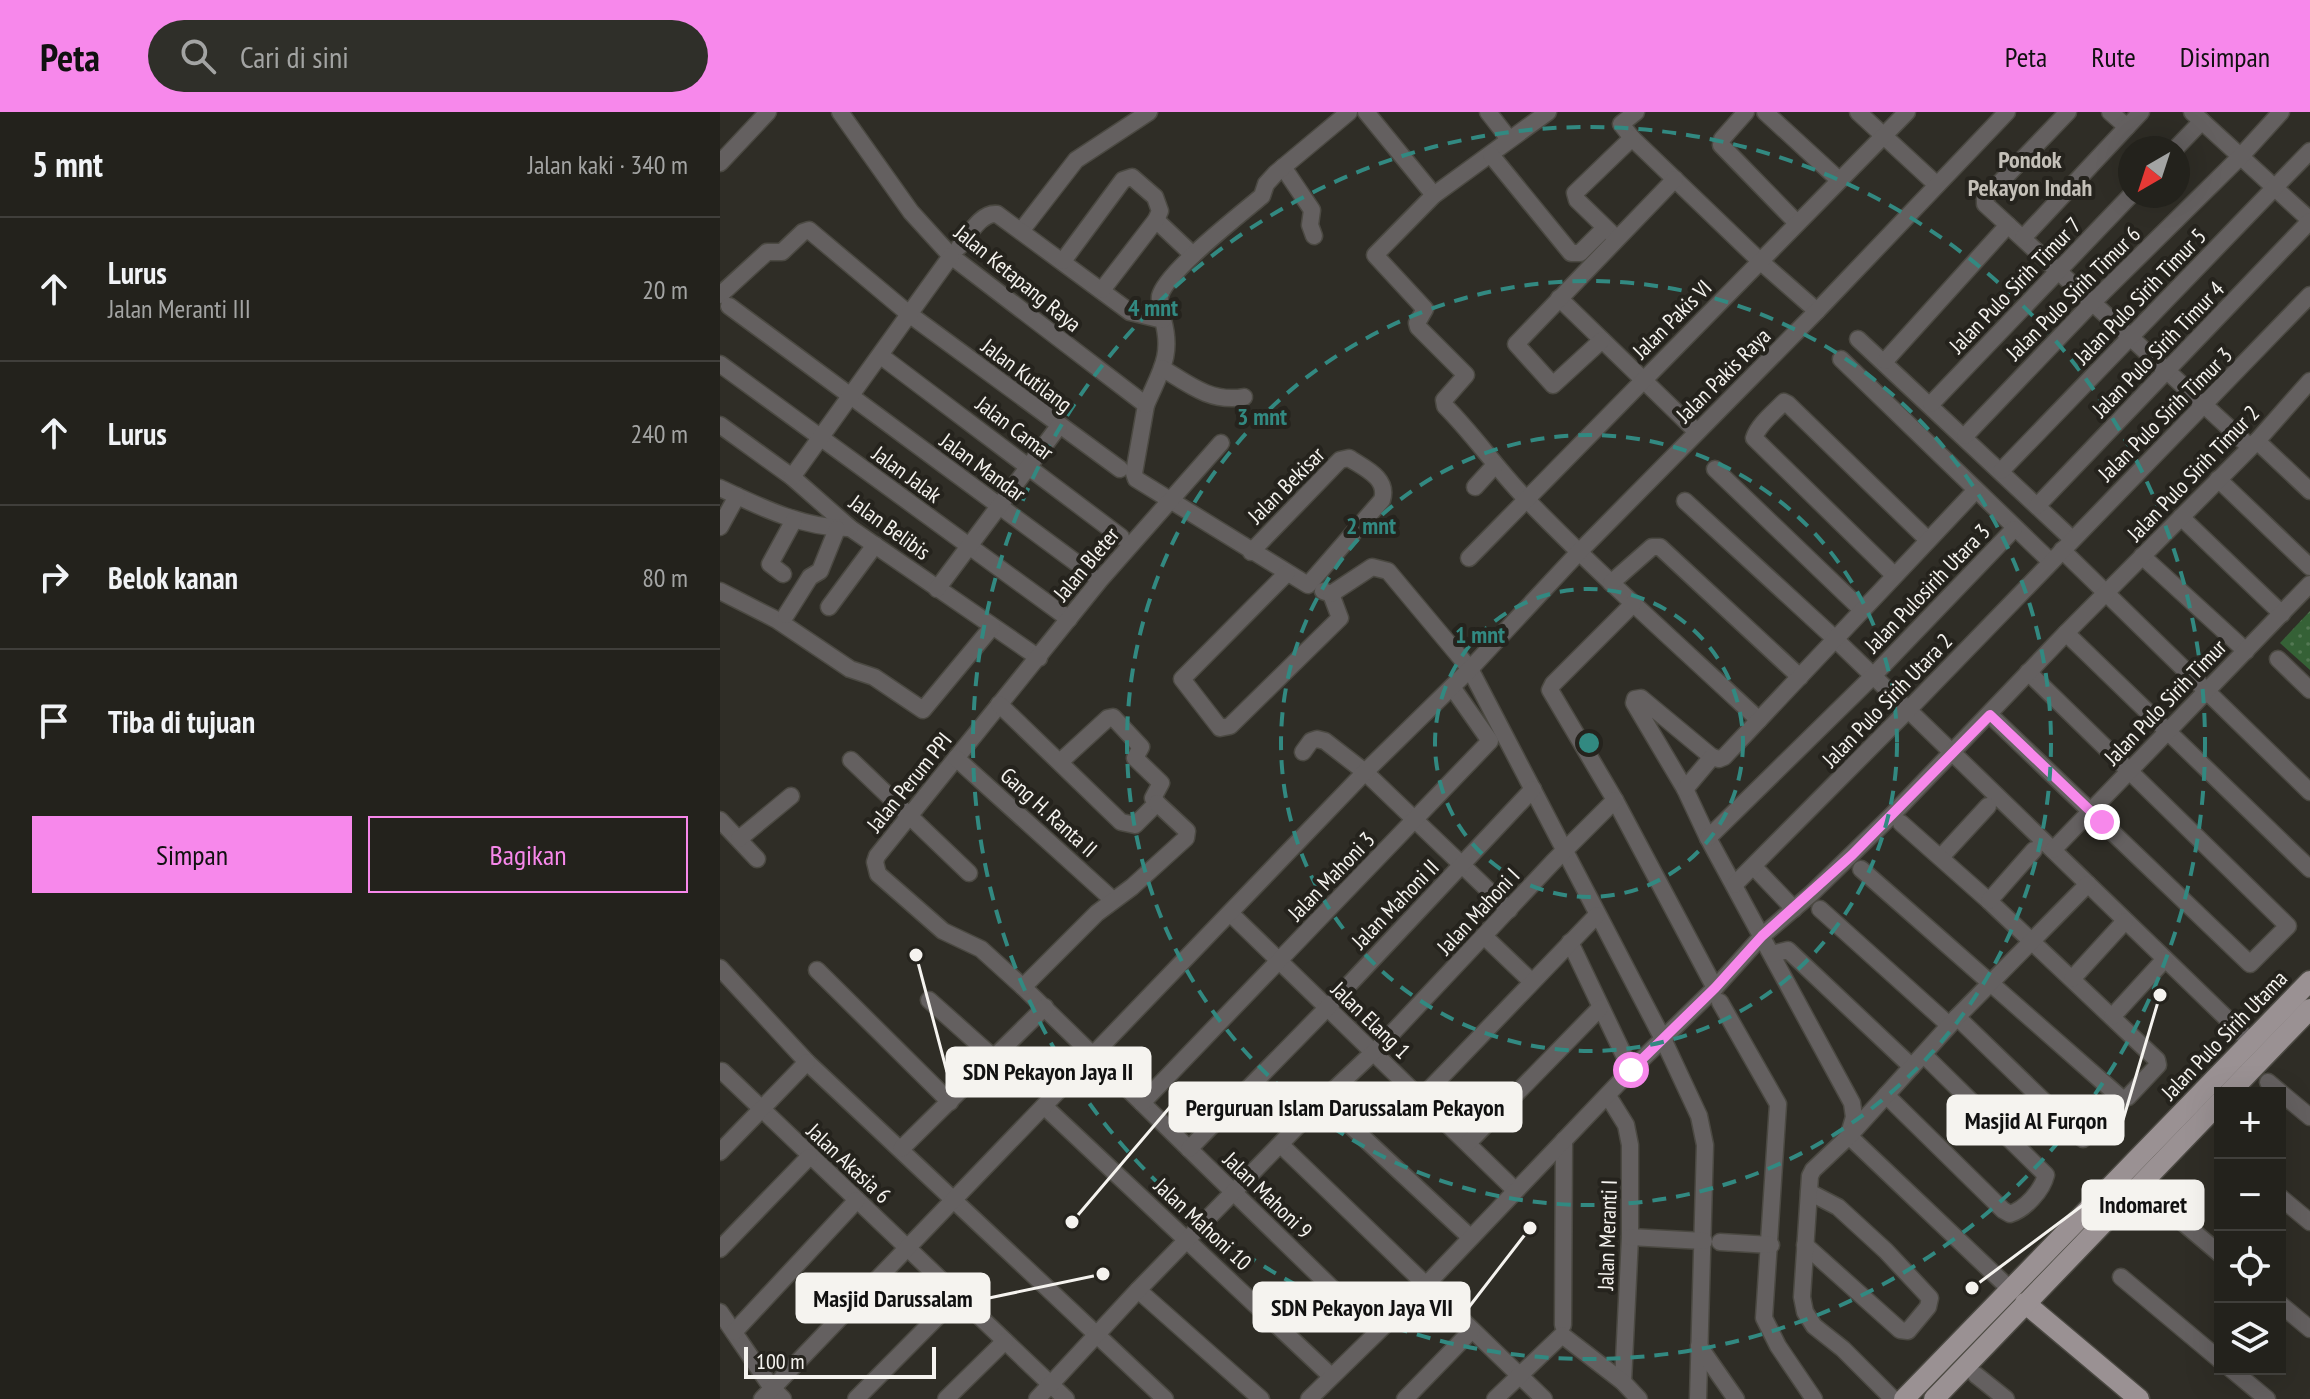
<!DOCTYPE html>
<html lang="id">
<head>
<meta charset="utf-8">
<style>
  body { margin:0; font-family:"PT Sans Narrow",sans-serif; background:#2f2f29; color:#f1f3f6 }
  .controls { position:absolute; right:24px; bottom:24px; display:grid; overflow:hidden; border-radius:0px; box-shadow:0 8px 32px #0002 }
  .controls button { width:72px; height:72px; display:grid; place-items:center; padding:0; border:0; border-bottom:2px solid #403f3b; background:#23221c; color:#f1f3f6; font:40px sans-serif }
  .compass { position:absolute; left:1398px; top:24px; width:72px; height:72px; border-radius:50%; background:#23221c; box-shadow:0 8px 32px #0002; rotate:219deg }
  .scale { position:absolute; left:24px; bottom:20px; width:192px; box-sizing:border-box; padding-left:8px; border:4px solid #f5f3ef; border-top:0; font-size:22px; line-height:28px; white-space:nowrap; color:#f5f3ef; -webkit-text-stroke:6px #25231d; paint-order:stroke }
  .stop { position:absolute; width:24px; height:24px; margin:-18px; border:6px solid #f788eb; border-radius:50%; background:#fff }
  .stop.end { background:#f788eb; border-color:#fff; box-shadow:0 2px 8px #0008 }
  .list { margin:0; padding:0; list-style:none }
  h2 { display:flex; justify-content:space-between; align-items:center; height:104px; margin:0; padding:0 32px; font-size:34px }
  h2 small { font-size:26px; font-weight:400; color:#a3a4a3 }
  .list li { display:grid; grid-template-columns:52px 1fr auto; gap:24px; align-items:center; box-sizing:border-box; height:144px; padding:0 32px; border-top:2px solid #403f3b }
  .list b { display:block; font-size:30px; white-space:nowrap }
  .list p { margin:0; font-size:26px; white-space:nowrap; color:#a3a4a3 }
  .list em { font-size:26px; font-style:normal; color:#a3a4a3 }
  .actions { display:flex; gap:16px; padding:24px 32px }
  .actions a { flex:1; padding:18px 0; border:2px solid #f788eb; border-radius:0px; text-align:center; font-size:28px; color:#f788eb }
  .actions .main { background:#f788eb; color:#111 }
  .icon { flex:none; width:44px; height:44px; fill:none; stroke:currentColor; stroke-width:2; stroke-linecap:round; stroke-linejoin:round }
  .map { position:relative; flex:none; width:1590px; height:1287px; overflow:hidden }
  header { display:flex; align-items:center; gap:48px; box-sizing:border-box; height:112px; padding:0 40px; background:#f788eb; color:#111 }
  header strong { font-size:38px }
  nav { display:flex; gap:44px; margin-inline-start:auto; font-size:28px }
  .search { width:560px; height:72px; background:#2f2f29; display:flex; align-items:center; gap:20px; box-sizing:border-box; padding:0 28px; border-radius:44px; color:#a3a4a3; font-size:30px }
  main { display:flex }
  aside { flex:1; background:#23221c }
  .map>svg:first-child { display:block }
</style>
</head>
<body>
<header>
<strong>Peta</strong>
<div class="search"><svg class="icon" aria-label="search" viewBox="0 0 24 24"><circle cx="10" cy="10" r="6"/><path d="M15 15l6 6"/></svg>Cari di sini</div>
<nav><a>Peta</a><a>Rute</a><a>Disimpan</a></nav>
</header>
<main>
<aside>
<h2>5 mnt<small>Jalan kaki · 340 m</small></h2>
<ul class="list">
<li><svg class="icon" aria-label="ahead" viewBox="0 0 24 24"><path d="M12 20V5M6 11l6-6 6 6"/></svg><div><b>Lurus</b><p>Jalan Meranti III</p></div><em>20 m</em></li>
<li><svg class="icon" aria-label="ahead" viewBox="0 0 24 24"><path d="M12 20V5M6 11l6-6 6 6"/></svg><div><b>Lurus</b></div><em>240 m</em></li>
<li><svg class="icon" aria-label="right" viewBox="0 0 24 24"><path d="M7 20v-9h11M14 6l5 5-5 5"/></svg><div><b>Belok kanan</b></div><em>80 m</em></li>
<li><svg class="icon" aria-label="arrive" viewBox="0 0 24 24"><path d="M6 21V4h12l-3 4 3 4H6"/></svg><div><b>Tiba di tujuan</b></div></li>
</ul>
<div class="actions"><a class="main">Simpan</a><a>Bagikan</a></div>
</aside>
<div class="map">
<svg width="1590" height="1287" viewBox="0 0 1590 1287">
  <defs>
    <pattern id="park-dots" width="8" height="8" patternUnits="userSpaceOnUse" patternTransform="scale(2)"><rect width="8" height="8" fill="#356136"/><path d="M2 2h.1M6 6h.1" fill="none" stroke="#537853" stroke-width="1.8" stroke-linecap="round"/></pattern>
  </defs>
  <rect width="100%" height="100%" fill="#2f2d26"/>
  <path fill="url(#park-dots)" d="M1590,499V558L1560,531Z"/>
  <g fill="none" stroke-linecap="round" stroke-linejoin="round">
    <defs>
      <g id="minor">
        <path d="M120,0L191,100L231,144L426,293L414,361L416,367L588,473L662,388C669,366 644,356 629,346L620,348L531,440"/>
        <path d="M646,0L714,83"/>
        <path d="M768,0L789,27"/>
        <path d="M828,0L714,83L655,143L705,197L697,211L698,215L746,263L724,288L725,294C755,324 779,360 809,390C883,466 962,536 1039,608"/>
        <path d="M916,0L901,12L912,26L1040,149L1097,199"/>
        <path d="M1026,0L1002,27L1001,33L1077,111"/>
        <path d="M1045,0L1119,68"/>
        <path d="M1138,0L1217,73"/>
        <path d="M1348,0L1265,86V92L1530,335"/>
        <path d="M1390,0L1407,15"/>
        <path d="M1472,0L1590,108"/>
        <path d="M1456,36L1482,9"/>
        <path d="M771,43L851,141H860L885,116"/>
        <path d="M0,51L48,0"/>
        <path d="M563,55L592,98L590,113L594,124"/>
        <path d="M436,108L473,143"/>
        <path d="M301,119L356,48L429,0"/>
        <path d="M891,121L857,88L855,81L912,26"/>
        <path d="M1303,126L1421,0"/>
        <path d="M239,135C249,123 261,100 277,102L410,200L443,208C453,244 440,260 426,293"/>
        <path d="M343,149L403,68L412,65L435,85L440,99L436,108L382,178"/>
        <path d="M0,183L47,140H62L83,120L89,118L189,202L400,357"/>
        <path d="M839,186L977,320"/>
        <path d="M9,194L370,461"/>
        <path d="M443,208C442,201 439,191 440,184C446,160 521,102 542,84L546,72L556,61L629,0"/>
        <path d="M1138,227L1352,427"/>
        <path d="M882,228L833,273L796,232L955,67"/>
        <path d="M161,244L401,425"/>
        <path d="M1121,247L1330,449"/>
        <path d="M1165,249L1288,113"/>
        <path d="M0,252L349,507"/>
        <path d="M442,256C468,272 491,291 524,285"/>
        <path d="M1211,292L1410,84"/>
        <path d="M0,313L72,365L130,416L319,546"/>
        <path d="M1245,324L1373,190L1521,44L1561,0"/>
        <path d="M1537,329L1590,379"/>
        <path d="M501,331L380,468L157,744L155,750L158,762L223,819L261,837L303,875L657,1220"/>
        <path d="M995,357L1142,498"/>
        <path d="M1281,359L1590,39"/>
        <path d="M72,365L231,144"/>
        <path d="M1498,367L1590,455"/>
        <path d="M755,375L775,353"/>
        <path d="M0,376C40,395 85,417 130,416"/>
        <path d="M965,389L1112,524L1531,930"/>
        <path d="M1317,394L1590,109"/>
        <path d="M1461,405L1562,502"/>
        <path d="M0,415L17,384"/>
        <path d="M1342,438L1590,680"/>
        <path d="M1422,444L1526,539"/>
        <path d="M749,446L1187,0"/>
        <path d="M567,461L462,567L500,616L510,614L620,506L611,482L603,479"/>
        <path d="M63,462L50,452L74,408"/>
        <path d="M1174,463L1034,326C1038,313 1054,300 1064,290L1068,292L1208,428"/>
        <path d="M891,471L932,435H940L1080,565"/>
        <path d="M217,477L339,314"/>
        <path d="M0,479L57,508L130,557L154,565L203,598L272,515"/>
        <path d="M611,482L652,455L668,459L750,557L943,927L979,1004L985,1033L978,1287"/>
        <path d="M913,492L833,572L830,578L895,688L995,876"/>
        <path d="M109,495L155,433"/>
        <path d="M66,503L90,465L100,459L117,417"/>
        <path d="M1346,521L1590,757"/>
        <path d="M1558,547L1590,578"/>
        <path d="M279,592L401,710L415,713L437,691L433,686L441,671L415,646L421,635L393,605L388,606L340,650"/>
        <path d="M1270,603L1530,852L1568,814L1308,560"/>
        <path d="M583,640L591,629L597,627L605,629L645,660L789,798"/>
        <path d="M992,645L921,586L915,587L914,591L965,677L988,726L1132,991L1134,1005L1129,1022"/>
        <path d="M236,646L393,788"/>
        <path d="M131,648L249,761"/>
        <path d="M965,677L992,645L999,647L1004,645L1255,379"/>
        <path d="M0,708L37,747"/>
        <path d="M988,726L1152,565L1294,417"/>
        <path d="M19,727L71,684"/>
        <path d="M1333,738L1590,472"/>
        <path d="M1221,745L1268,694"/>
        <path d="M1034,755L1074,797"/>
        <path d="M1141,757L1401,986L1408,985L1438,953L1437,948L1269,789L1181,711"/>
        <path d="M1014,773L1188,598L1590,183"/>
        <path d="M1269,789L1314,738"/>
        <path d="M1100,797L1229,913"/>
        <path d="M511,802L795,1078"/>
        <path d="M765,825L812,870"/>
        <path d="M850,830L911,958"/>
        <path d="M1052,842L1068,838L1192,955"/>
        <path d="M0,856L87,950L445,1287"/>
        <path d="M97,858L230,990"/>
        <path d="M1352,867L1405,809"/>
        <path d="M303,875L377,801L412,775L466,726L467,719L437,691"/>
        <path d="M209,888L274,946"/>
        <path d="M1000,890L1058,992L1044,1206L1058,1234L1094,1287"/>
        <path d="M1237,905L1363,1027"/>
        <path d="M1392,905L1445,847"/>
        <path d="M2,959L346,1287"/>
        <path d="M1548,970L1590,1005"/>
        <path d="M1166,983L1283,1098L1290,1102C1305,1097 1322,1079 1326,1063L1204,943"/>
        <path d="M888,984L906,1013L910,1033V1125L903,1270"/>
        <path d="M701,986L877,803"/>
        <path d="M603,988L750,1125"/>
        <path d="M422,991L770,629L732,575"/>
        <path d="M324,994L611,1264"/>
        <path d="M1129,1024L1291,1178"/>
        <path d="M748,1031L880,896"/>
        <path d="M561,1033L824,1287"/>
        <path d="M181,1037L325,895"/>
        <path d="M469,1037L607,896L813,677"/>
        <path d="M0,1040L87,950"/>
        <path d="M1560,1085L1590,1110"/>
        <path d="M1435,1087L1500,1142"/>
        <path d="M910,1125L984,1129"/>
        <path d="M1000,1130L1051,1133"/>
        <path d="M1085,1133L1180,1218L1188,1219L1208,1195L1210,1186L1166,1139L1118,1095L1089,1080"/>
        <path d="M0,1137L89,1045"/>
        <path d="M1401,1165L1500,1248"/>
        <path d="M418,1178L541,1287"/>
        <path d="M1560,1192L1590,1217"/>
        <path d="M0,1200L52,1276L63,1287"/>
        <path d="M843,1213L844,1028"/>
        <path d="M14,1220L137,1088"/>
        <path d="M979,1234L1016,1287"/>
        <path d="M1511,1257L1547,1287"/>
        <path d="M1256,1263L1286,1287"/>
        <path d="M42,1287L645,660L750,557L859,440L1097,199L1287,0"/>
        <path d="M136,1287L238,1184"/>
        <path d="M226,1287L285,1229"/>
        <path d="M317,1287L418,1178L603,988L660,934L833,750L895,688"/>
        <path d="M589,1287L707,1172L911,958L995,876L1042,824L1091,782L1171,704L1346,521L1537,329L1590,269"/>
        <path d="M685,1287L752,1218"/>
        <path d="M775,1287L842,1223L903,1270L919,1287"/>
        <path d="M1173,1287L1123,1237L1094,1214L1085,1200L1082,1185L1090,1064L1093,1058L1129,1024L1237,905L1368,772"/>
      </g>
      <g id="major">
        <path d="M1509,981L1590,897"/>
        <path d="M1305,1191L1419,1287"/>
        <path d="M1184,1287L1590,869"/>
        <path d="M1214,1287L1500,990"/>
      </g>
    </defs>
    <use href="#minor" stroke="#4b4942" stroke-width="19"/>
    <use href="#major" stroke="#4b4942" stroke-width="23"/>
    <use href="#minor" stroke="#646060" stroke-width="16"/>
    <use href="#major" stroke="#9a9193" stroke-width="20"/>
  </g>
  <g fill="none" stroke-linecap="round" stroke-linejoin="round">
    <path stroke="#f788eb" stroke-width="10" d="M911,958L995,876L1042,824L1132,743L1270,603L1382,710"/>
  </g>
  <g fill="none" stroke="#328981" stroke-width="4" stroke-dasharray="14 10">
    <circle cx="869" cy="631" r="154"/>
    <circle cx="869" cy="631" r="308"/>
    <circle cx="869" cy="631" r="462"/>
    <circle cx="869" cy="631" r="616"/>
  </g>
  <g text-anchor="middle" stroke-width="8" stroke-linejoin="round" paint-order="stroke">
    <g font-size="22" fill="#f5f3ef" stroke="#25231d">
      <text transform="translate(298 166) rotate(39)" y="8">Jalan Ketapang Raya</text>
      <text transform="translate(1295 173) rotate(-46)" y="8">Jalan Pulo Sirih Timur 7</text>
      <text transform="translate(1353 181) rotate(-45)" y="8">Jalan Pulo Sirih Timur 6</text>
      <text transform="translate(1420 184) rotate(-46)" y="8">Jalan Pulo Sirih Timur 5</text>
      <text transform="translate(952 207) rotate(-45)" y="8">Jalan Pakis VI</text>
      <text transform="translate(1438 237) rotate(-46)" y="8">Jalan Pulo Sirih Timur 4</text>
      <text transform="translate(307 263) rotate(37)" y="8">Jalan Kutilang</text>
      <text transform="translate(1003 263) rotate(-45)" y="8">Jalan Pakis Raya</text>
      <text transform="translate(1445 302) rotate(-45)" y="8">Jalan Pulo Sirih Timur 3</text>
      <text transform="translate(295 316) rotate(37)" y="8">Jalan Camar</text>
      <text transform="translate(263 355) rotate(36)" y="8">Jalan Mandar</text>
      <text transform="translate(1473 361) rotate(-46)" y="8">Jalan Pulo Sirih Timur 2</text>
      <text transform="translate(187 362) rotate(36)" y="8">Jalan Jalak</text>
      <text transform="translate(566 373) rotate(-45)" y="8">Jalan Bekisar</text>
      <text transform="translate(170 415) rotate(36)" y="8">Jalan Belibis</text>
      <text transform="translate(366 452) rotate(-50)" y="8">Jalan Bleter</text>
      <text transform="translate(1207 476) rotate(-46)" y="8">Jalan Pulosirih Utara 3</text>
      <text transform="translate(1167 588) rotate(-46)" y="8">Jalan Pulo Sirih Utara 2</text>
      <text transform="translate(1445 590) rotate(-46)" y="8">Jalan Pulo Sirih Timur</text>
      <text transform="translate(189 670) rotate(-51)" y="8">Jalan Perum PPI</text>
      <text transform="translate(329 700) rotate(42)" y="8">Gang H. Ranta II</text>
      <text transform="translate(611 764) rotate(-46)" y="8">Jalan Mahoni 3</text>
      <text transform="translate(675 792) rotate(-46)" y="8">Jalan Mahoni II</text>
      <text transform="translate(758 799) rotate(-47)" y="8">Jalan Mahoni I</text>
      <text transform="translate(651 908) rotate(44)" y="8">Jalan Elang 1</text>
      <text transform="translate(1504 923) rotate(-46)" y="8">Jalan Pulo Sirih Utama</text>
      <text transform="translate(129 1051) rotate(43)" y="8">Jalan Akasia 6</text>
      <text transform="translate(548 1083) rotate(44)" y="8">Jalan Mahoni 9</text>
      <text transform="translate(483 1112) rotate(43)" y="8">Jalan Mahoni 10</text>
      <text transform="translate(887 1123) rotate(-88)" y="8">Jalan Meranti I</text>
    </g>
    <g font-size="24" font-weight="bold" fill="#c4c0b8" stroke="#25231d">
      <text x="1310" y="56">Pondok<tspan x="1310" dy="28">Pekayon Indah</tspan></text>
    </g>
  </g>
  <circle cx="869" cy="631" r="12" fill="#328981" stroke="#25231d" stroke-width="4"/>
  <g font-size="24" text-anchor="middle" font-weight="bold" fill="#328981" stroke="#25231d" stroke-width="8" stroke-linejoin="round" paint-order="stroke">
    <text x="433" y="204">4 mnt</text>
    <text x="542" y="313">3 mnt</text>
    <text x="651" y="422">2 mnt</text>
    <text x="760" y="531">1 mnt</text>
  </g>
  <path fill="none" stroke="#f5f3ef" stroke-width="3" d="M196 843L227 960M352 1110L450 995M1440 883L1403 1008M1252 1176L1363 1093M383 1162L269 1186M810 1116L749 1195"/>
  <g fill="#f5f3ef" stroke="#25231d" stroke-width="3">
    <circle cx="196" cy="843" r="8"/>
    <circle cx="352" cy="1110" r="8"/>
    <circle cx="1440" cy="883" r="8"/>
    <circle cx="1252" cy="1176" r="8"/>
    <circle cx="383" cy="1162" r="8"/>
    <circle cx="810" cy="1116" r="8"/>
  </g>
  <g fill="#f5f3ef" stroke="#f5f3ef" stroke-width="3">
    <rect x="227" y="936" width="203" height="48" rx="8"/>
    <rect x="450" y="971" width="351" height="48" rx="8"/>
    <rect x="1228" y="984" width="175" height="48" rx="8"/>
    <rect x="1363" y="1069" width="120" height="48" rx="8"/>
    <rect x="77" y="1162" width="192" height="48" rx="8"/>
    <rect x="534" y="1171" width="215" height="48" rx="8"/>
  </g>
  <g font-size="24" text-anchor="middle" font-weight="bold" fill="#111">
    <text x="328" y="968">SDN Pekayon Jaya II</text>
    <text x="625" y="1004">Perguruan Islam Darussalam Pekayon</text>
    <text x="1316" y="1017">Masjid Al Furqon</text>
    <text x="1423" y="1101">Indomaret</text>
    <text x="173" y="1195">Masjid Darussalam</text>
    <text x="642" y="1204">SDN Pekayon Jaya VII</text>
  </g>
</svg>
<div class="controls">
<button>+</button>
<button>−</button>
<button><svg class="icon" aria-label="locate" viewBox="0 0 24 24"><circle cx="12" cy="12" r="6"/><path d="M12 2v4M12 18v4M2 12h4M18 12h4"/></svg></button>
<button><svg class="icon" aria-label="layers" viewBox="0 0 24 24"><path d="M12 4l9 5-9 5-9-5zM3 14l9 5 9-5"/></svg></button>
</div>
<svg class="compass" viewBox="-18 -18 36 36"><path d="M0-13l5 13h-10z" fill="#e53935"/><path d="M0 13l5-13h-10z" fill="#a3a4a3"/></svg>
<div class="scale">100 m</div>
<div class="stop" style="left:911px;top:958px"></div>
<div class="stop end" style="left:1382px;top:710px"></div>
</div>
</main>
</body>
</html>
